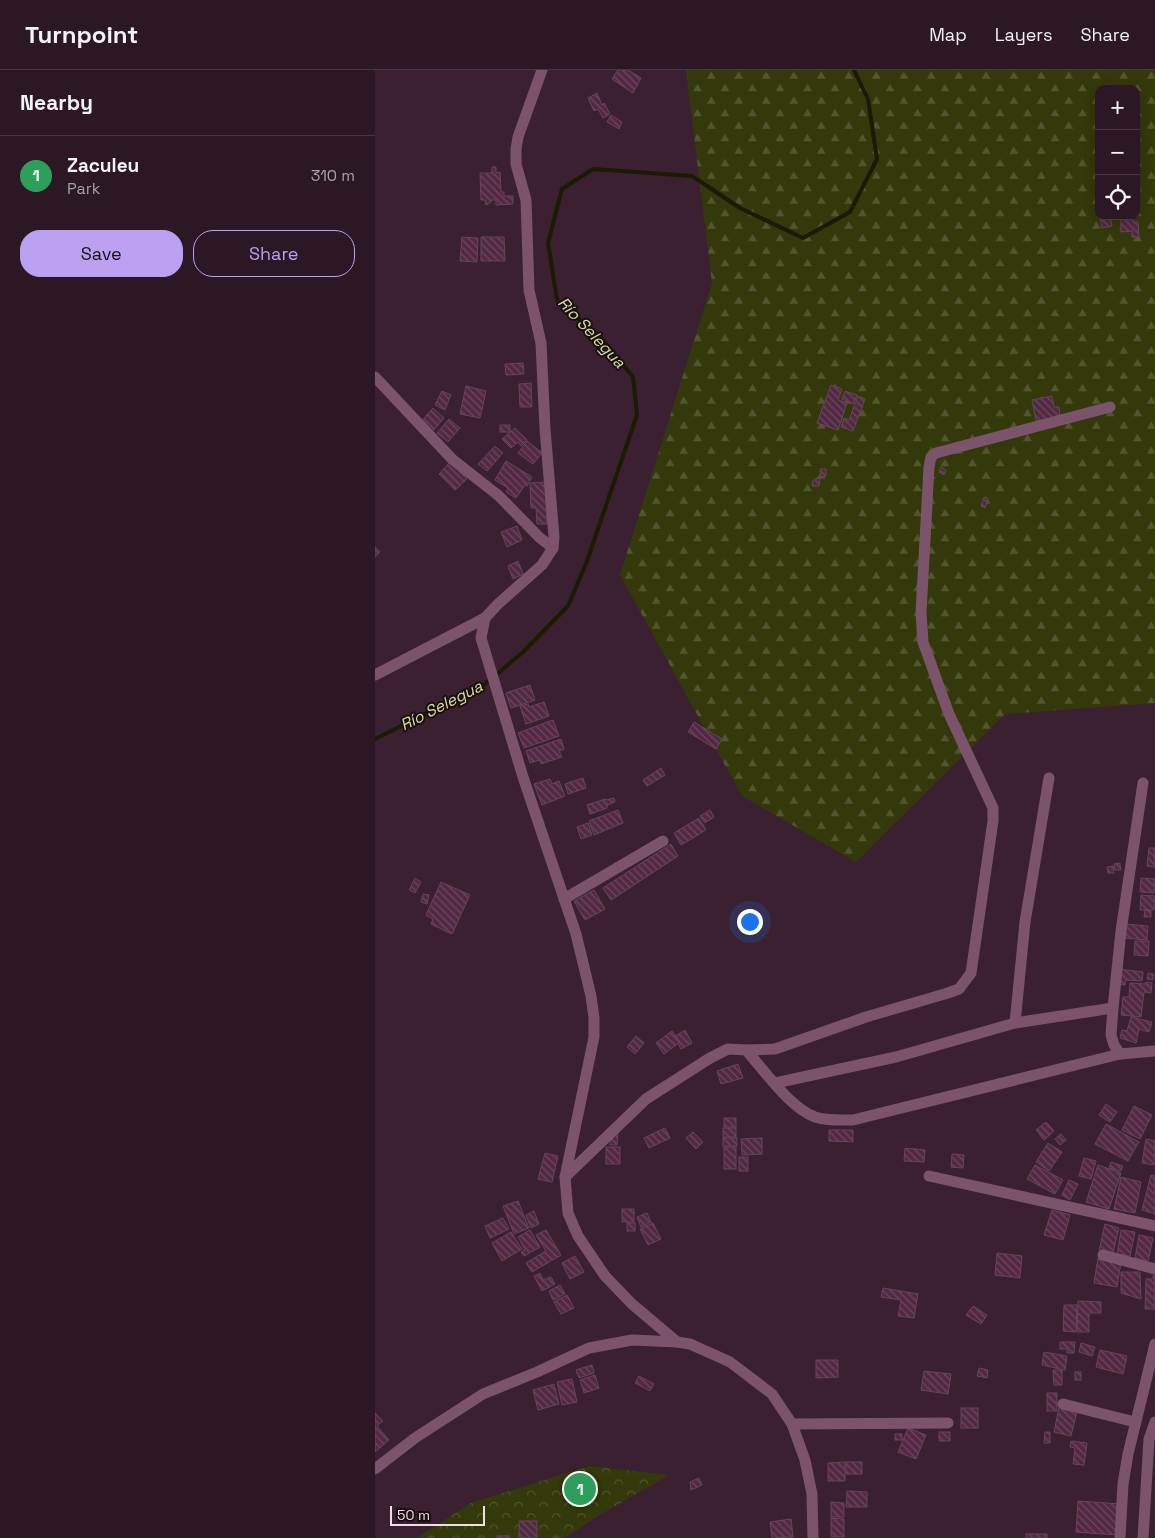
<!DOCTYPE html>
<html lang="en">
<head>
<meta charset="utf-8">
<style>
  body { margin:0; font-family:"Space Grotesk",sans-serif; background:#382531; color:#f1f3f6 }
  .controls { position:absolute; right:15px; top:15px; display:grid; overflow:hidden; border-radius:10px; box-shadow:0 2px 12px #0003 }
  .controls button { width:45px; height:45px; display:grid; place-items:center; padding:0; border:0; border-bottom:1px solid #483741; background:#2c1824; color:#f1f3f6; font:25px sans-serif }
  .scale { position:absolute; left:15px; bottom:12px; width:95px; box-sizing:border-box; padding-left:5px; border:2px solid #efdde7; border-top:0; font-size:14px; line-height:18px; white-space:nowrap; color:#efdde7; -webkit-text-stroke:4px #1a0e15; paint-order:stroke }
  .you { position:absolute; left:374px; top:851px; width:18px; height:18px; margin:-12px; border:4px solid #fff; border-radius:50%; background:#1a73e8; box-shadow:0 0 0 8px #1a73e833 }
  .badge { display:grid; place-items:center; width:32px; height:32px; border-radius:50%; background:#bca0f2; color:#fff; font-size:16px; font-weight:700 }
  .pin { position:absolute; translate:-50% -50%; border:2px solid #fff; box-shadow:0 1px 5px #0006 }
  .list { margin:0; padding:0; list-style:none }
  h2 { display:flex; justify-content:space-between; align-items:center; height:65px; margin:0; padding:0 20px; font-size:21px }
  h2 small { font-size:16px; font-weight:400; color:#a6a0a6 }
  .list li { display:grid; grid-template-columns:32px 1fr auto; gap:15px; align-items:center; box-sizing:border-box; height:80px; padding:0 20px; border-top:1px solid #483741 }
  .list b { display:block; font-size:19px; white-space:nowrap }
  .list p { margin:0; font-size:16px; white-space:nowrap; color:#a6a0a6 }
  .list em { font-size:16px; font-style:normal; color:#a6a0a6 }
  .actions { display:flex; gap:10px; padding:15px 20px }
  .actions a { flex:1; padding:11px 0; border:1px solid #bca0f2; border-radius:20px; text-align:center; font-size:18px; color:#bca0f2 }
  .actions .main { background:#bca0f2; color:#111 }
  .icon { flex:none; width:28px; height:28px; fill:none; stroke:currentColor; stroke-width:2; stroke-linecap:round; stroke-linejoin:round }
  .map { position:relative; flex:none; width:780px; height:1468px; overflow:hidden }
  header { display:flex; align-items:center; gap:30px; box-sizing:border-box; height:70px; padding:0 25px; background:#2c1824; border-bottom:1px solid #483741 }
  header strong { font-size:24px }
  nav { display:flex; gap:28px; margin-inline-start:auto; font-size:18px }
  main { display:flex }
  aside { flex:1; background:#2c1824 }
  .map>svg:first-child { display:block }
</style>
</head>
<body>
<header>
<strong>Turnpoint</strong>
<nav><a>Map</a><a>Layers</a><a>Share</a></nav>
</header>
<main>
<aside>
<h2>Nearby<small></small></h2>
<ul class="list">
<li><span class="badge" style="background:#2e9e5b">1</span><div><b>Zaculeu</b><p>Park</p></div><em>310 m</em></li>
</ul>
<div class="actions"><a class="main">Save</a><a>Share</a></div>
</aside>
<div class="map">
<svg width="780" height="1468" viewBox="0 0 780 1468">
  <defs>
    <pattern id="forest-firs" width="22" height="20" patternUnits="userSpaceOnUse" patternTransform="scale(1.25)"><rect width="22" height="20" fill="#34390b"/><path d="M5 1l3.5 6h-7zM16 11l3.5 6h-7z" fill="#52552f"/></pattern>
    <pattern id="park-crowns" width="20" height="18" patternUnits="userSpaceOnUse" patternTransform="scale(1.25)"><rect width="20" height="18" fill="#34390b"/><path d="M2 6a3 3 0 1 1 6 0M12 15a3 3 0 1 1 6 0" fill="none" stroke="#52552f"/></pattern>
    <pattern id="building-back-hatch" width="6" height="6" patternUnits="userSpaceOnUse" patternTransform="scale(1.25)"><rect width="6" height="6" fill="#532843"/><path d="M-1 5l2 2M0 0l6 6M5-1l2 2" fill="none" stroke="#6c475e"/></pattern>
  </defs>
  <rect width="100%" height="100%" fill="#3a2030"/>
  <path fill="url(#forest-firs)" fill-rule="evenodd" d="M311,0H780V633L630,644L481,792L367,726L245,505L337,213ZM724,19H761V146H724Z"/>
  <path fill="url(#park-crowns)" d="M214,1396L294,1405L223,1446L190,1468H42L96,1433Z"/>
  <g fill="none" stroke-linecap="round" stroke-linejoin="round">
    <path stroke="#191b02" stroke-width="4" d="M0,669L110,614L147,583L193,536L212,491L262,345L258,307L227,269L182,230L173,173L187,119L218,99L317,106L365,138L428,168L475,142L502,89L493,29L479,0"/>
  </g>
  <g fill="url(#building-back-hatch)" stroke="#644758">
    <path d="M243,0H253L266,8L258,23L237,9Z"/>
    <path d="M222,23L227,35L229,33L235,44L228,48L223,39L219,41L213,28Z"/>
    <path d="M236,45L247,52L244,59L232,52Z"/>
    <path d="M117,97H121V103L125,102L126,122H129V126H138V134L121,135V130H117L116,132L111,135L110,130H106L105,103H117Z"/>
    <path d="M725,146H735L737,156L727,158Z"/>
    <path d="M758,147V152H763L764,167H757V161L746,162V148Z"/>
    <path d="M87,167L103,168L102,192L85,191Z"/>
    <path d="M106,167H129L130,191H106Z"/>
    <path d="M148,293L149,304L131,305L130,294Z"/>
    <path d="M156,313L157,337H145L144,314Z"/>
    <path d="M456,315L467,319L463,330L472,333L463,360L442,353Z"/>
    <path d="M91,316L111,321L105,348L85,344Z"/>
    <path d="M67,321L76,325L70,340L60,335Z"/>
    <path d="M470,321L482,325L478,334L467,329Z"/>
    <path d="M483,326L490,329L478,361L466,357L469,348L474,350Z"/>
    <path d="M677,326L679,337H684L685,347L661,351L657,330Z"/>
    <path d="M58,338L69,348L57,362L46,352Z"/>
    <path d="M74,349L85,358L73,372L62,363Z"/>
    <rect x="125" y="355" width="10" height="7"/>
    <path d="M140,358L152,370L146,376L143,372L136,378L127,369Z"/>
    <path d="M152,371L167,383L158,394L143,383Z"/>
    <path d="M120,376L128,383L112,401L103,394Z"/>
    <path d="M131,391L157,407L152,416L150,415L141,428L131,422L133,418L120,410Z"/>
    <path d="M75,392L92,409L80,420L64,404Z"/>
    <path d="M566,397L571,400L569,405L564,402Z"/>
    <path d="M445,399H451V406L446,407Z"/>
    <path d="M441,408L445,409L444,416H437L438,410H441Z"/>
    <path d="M170,412L172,454H162L161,438H156L155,413Z"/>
    <path d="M609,427L613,429L610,438L606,436Z"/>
    <path d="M142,456L147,470L132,477L126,462Z"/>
    <path d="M0,477L5,482L0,487Z"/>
    <path d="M143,491L148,504L138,509L133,496Z"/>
    <path d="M155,615L160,630L136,638L131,623Z"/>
    <path d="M169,632L174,646L151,654L145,636L153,634L154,637Z"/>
    <path d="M178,650L184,666L149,678L143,663Z"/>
    <path d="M319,652L347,669L341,679L313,662Z"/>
    <path d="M186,669L189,679L184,681L187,687L166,694L165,690L155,693L151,681Z"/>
    <path d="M286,698L290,705L272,716L268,710Z"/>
    <path d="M208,708L211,718L193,724L190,714Z"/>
    <path d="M175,709L177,714L184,711L190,726L167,735L159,714Z"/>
    <path d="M239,728L240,732L232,735V738L215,744L212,735L230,729L231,730Z"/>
    <path d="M243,740L248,753L219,765L214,751Z"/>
    <path d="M335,740L339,747L330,753L325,746Z"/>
    <path d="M324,748L331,760L306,775L299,763Z"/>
    <path d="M213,753L217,765L206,769L202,757Z"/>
    <path d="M296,774L303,786L236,830L228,818Z"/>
    <path d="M774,778H780V797L772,796Z"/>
    <path d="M745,793L746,800H740L739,794Z"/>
    <path d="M738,796L739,803H733L732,797Z"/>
    <path d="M40,808L46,812L40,823L34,820Z"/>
    <path d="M766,808L780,809L779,823L765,822Z"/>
    <path d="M66,812L95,825L77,864L56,854L58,849L51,845Z"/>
    <path d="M219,820L230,839L210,850L199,831Z"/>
    <path d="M48,824L54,825L52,834L46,832Z"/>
    <path d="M766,825L780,826L779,840H765Z"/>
    <path d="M770,840L776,841V847H769Z"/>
    <path d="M751,854L773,856L772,870L750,868Z"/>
    <path d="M760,871H774L773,886L759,885Z"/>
    <path d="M743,899L768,902L767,911L751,910L750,915L742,914Z"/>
    <path d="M773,903L779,904L778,910L772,909Z"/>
    <path d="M771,912L777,913L776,923L769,922L766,947L746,945L748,927H754L755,913L770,914Z"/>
    <path d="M756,947L777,952L774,962L764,959L761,973L745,968L747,960L752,961Z"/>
    <path d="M310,960L317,973L306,979L299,967Z"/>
    <path d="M297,961L305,972L289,984L281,973Z"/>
    <path d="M261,966L269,973L260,984L252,977Z"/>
    <path d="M363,994L368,1008L346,1014L342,1001Z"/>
    <path d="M731,1034L742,1042L735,1052L724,1045Z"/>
    <path d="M759,1036L777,1045L765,1069L747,1060Z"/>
    <rect x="349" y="1048" width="12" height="9"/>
    <path d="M671,1052L679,1061L669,1070L661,1060Z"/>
    <path d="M731,1054L764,1072L753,1091L720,1074Z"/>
    <path d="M290,1058L295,1068L274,1078L269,1068Z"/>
    <rect x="348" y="1058" width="13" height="9"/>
    <path d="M454,1060H478V1072L454,1071Z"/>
    <path d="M318,1062L328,1072L321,1079L311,1068Z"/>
    <path d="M235,1064H243L242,1075H235Z"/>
    <path d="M686,1064L691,1070L685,1075L680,1069Z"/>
    <rect x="348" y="1068" width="14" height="8"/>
    <path d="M387,1068V1084L367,1085L366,1069Z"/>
    <path d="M771,1069L780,1071V1095L767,1093Z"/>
    <path d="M673,1073L687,1082L674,1101L661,1092Z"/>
    <rect x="231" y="1077" width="14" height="17"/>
    <rect x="349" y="1077" width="12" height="22"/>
    <path d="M530,1078L550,1080L549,1092L529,1091Z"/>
    <path d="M170,1083L183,1086L177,1112L163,1109Z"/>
    <path d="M577,1084L589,1085L588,1098L576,1097Z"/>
    <rect x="364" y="1087" width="9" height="14"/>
    <path d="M709,1088L721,1091L716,1109L704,1106Z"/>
    <path d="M736,1092L748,1096L746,1101L734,1098Z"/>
    <path d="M660,1095L688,1110L680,1124L652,1109Z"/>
    <path d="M723,1095L746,1103L734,1139L711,1132Z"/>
    <path d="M776,1105L780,1106V1144L767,1140Z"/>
    <path d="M746,1107L766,1112L760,1143L739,1139Z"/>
    <path d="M694,1110L703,1114L695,1130L687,1125Z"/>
    <path d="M143,1131L154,1158L139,1164L128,1136Z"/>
    <rect x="247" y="1139" width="12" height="13"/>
    <path d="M677,1140L695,1145L688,1170L669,1165Z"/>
    <path d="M159,1141L164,1154L156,1158L151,1145Z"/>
    <path d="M272,1143L276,1152L266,1157L262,1147Z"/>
    <path d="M128,1148L134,1159L115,1168L110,1156Z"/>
    <rect x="252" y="1153" width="8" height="8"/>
    <path d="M278,1153L286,1169L273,1175L265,1159Z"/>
    <path d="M730,1154L744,1158L738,1183L724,1180Z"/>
    <path d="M155,1160L165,1177L149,1186L146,1182L150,1180L143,1167Z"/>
    <path d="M171,1160L186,1185L157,1202L151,1193L171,1181L161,1165Z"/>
    <path d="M746,1160L760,1162L755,1186L742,1184Z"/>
    <path d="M136,1162L147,1179L127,1191L117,1173Z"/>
    <path d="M764,1165L778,1168L773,1191L760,1188Z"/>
    <path d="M622,1183L647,1186L645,1208L620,1205Z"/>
    <path d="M200,1186L209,1202L195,1209L187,1193Z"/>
    <path d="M723,1188L746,1192L742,1217L719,1213Z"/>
    <path d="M746,1202H765L766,1229L746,1223Z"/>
    <path d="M165,1203L168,1210L176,1207L180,1214L167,1221L159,1206Z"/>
    <path d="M778,1205H780V1239H770L771,1209H778Z"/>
    <path d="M185,1215L190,1224L178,1230L174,1221Z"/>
    <path d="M508,1218L543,1224L539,1248L523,1246L526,1230L506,1227Z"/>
    <path d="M192,1225L199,1238L186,1244L179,1232Z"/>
    <path d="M703,1231L726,1232V1243H714V1262H702Z"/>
    <path d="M689,1235H702L701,1262L688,1261Z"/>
    <path d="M598,1236L612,1245L606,1254L591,1245Z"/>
    <path d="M685,1272H700L699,1283H692V1279H685Z"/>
    <path d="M706,1273L720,1277L717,1286L704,1282Z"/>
    <path d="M725,1280L752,1286L748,1304L721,1297Z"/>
    <path d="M669,1282L692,1286L690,1300L667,1295Z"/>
    <path d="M441,1290H463V1307L441,1308Z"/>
    <path d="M217,1295L219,1303L204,1308L201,1300Z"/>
    <path d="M604,1298L613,1300L612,1308L602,1306Z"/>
    <path d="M678,1300H687V1315H679Z"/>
    <path d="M549,1301L576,1304L573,1324L546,1320Z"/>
    <rect x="700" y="1302" width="6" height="8"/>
    <path d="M220,1305L224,1318L209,1323L205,1310Z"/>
    <path d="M264,1306L279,1314L275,1321L260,1313Z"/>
    <path d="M197,1309L202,1332L187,1335L182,1312Z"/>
    <path d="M179,1314L184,1334L163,1340L158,1320Z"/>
    <rect x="672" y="1323" width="10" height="18"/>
    <rect x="586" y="1338" width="17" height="20"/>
    <path d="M684,1338L702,1342L696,1366L679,1362Z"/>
    <path d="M0,1343L8,1351L2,1356L14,1370L0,1382Z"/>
    <path d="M533,1358L551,1365L541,1389L523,1382Z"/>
    <rect x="564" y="1362" width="11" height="9"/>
    <path d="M670,1362H675V1373H669Z"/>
    <rect x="520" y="1364" width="7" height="6"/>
    <path d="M696,1371L712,1373L709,1395L698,1394L700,1378L695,1377Z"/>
    <path d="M470,1392V1411H453V1393Z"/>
    <rect x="471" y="1392" width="16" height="12"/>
    <path d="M324,1408L327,1415L316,1420L315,1412Z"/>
    <path d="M472,1421L492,1422V1437H471Z"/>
    <path d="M703,1431L745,1434L742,1465L701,1462Z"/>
    <path d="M456,1432L469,1433V1447H456Z"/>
    <path d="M456,1448L469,1449V1467H456Z"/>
    <path d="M416,1449L418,1467L397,1468L395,1452Z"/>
    <rect x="144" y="1451" width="18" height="17"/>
    <rect x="651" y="1464" width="21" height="4"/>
    <rect x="122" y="1466" width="12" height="2"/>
  </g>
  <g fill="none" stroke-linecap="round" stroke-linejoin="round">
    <g stroke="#7b546b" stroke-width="11">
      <path d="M167,0L143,67L141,79V94L151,130L154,220L166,273L170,359L179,467L178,478"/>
      <path d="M0,307L77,389L124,426L165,468L178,478L167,495L123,534L110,548L106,568L148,707L201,864L216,926L219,948V967L190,1107L193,1143L203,1166L230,1206L257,1234L302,1272"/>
      <path d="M0,605L110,548"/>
      <path d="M189,829L288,771"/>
      <path d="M640,953L650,852L674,708"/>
      <path d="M371,980L400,979L491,947L573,923L584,919L596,903L618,751V738L574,644L548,572L546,543L554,397L556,387L561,383L735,337"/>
      <path d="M745,984L739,975L736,965L738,938L746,861L768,713"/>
      <path d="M400,1013L521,987L640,953L738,938"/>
      <path d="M554,1106L780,1156"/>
      <path d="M190,1107L271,1029L335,988L353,979L371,980C389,1000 415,1038 440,1047C452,1051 466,1050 478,1050L745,984L780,981"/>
      <path d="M728,1185L780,1199"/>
      <path d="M688,1334L760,1352"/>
      <path d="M417,1354L573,1353"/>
      <path d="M0,1399L40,1368L108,1324L162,1302L214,1278L257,1270L302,1272L315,1274L355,1292L397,1324L417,1354L430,1390L437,1424L438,1468"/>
      <path d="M745,1468L748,1414L753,1384L780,1274"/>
      <path d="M768,1468L774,1369L780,1352"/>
    </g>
  </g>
  <g text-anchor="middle" stroke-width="4" stroke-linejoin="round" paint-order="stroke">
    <g font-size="16" font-style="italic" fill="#d6e090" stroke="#1a0e15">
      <text transform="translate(217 262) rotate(47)" y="6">Río Selegua</text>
      <text transform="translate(66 635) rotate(-27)" y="6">Río Selegua</text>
    </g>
  </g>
</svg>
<div class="controls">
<button>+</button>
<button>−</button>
<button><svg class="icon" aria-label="locate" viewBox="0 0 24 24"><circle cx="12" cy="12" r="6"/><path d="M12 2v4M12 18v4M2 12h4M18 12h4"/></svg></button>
</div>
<div class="scale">50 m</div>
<div class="you"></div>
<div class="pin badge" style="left:205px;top:1419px;background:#2e9e5b">1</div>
</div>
</main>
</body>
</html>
